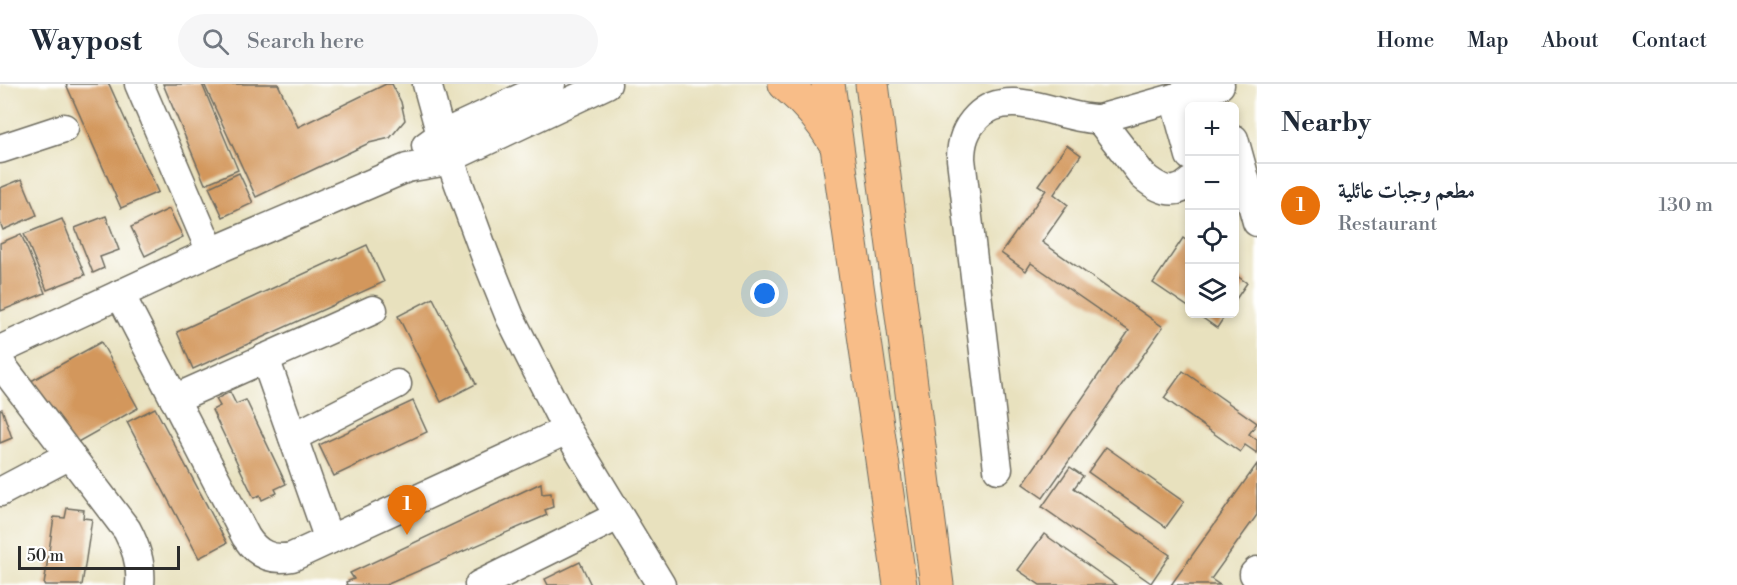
<!DOCTYPE html>
<html lang="en">
<head>
<meta charset="utf-8">
<style>
  body { margin:0; font-family:"Libre Bodoni",Amiri,serif; background:#f6f6f7; color:#1f2937 }
  .controls { position:absolute; right:18px; top:18px; display:grid; overflow:hidden; border-radius:9px; box-shadow:0 3px 9px #0003 }
  .controls button { width:54px; height:54px; display:grid; place-items:center; padding:0; border:0; border-bottom:2px solid #e0e1e3; background:#fff; color:#1f2937; font:30px sans-serif }
  .scale { position:absolute; left:18px; bottom:15px; width:162px; box-sizing:border-box; padding-left:6px; border:3px solid #2b2b2b; border-top:0; font-size:16px; line-height:21px; white-space:nowrap; color:#2b2b2b; -webkit-text-stroke:4px #fff; paint-order:stroke }
  .you { position:absolute; left:765px; top:210px; width:21px; height:21px; margin:-15px; border:4px solid #fff; border-radius:50%; background:#1a73e8; box-shadow:0 0 0 9px #1a73e833 }
  .badge { display:grid; place-items:center; width:39px; height:39px; border-radius:50%; background:#b45309; color:#fff; font-size:20px; font-weight:700 }
  .pin { position:absolute; translate:-50% -50px; filter:drop-shadow(0 2px 3px #0008) }
  .pin::after { content:''; position:absolute; top:32px; width:21px; height:18px; background:inherit; clip-path:polygon(0 0,100% 0,50% 100%) }
  .list { margin:0; padding:0; list-style:none }
  h2 { display:flex; justify-content:space-between; align-items:center; height:78px; margin:0; padding:0 24px; font-size:26px }
  h2 small { font-size:20px; font-weight:400; color:#747a83 }
  .list li { display:grid; grid-template-columns:39px 1fr auto; gap:18px; align-items:center; box-sizing:border-box; height:84px; padding:0 24px; border-top:2px solid #e0e1e3 }
  .list b { display:block; font-size:22px; white-space:nowrap }
  .list p { margin:0; font-size:20px; white-space:nowrap; color:#747a83 }
  .list em { font-size:20px; font-style:normal; color:#747a83 }
  .icon { flex:none; width:33px; height:33px; fill:none; stroke:currentColor; stroke-width:2; stroke-linecap:round; stroke-linejoin:round }
  .map { position:relative; flex:none; width:1257px; height:501px; overflow:hidden }
  header { display:flex; align-items:center; gap:36px; box-sizing:border-box; height:84px; padding:0 30px; background:#fff; border-bottom:2px solid #e0e1e3 }
  header strong { font-size:28px }
  nav { display:flex; gap:33px; margin-inline-start:auto; font-size:21px }
  .search { width:420px; height:54px; background:#f6f6f7; display:flex; align-items:center; gap:15px; box-sizing:border-box; padding:0 21px; border-radius:33px; color:#747a83; font-size:22px }
  main { display:flex }
  aside { flex:1; background:#fff }
  .map>svg:first-child { display:block }
</style>
</head>
<body>
<header>
<strong>Waypost</strong>
<div class="search"><svg class="icon" aria-label="search" viewBox="0 0 24 24"><circle cx="10" cy="10" r="6"/><path d="M15 15l6 6"/></svg>Search here</div>
<nav><a>Home</a><a>Map</a><a>About</a><a>Contact</a></nav>
</header>
<main>
<div class="map">
<svg width="1257" height="501" viewBox="0 0 1257 501">
  <rect width="100%" height="100%" fill="#fff"/>
  <filter id="ink" filterUnits="userSpaceOnUse"><feTurbulence type="fractalNoise" baseFrequency=".0167" numOctaves="2"/><feDisplacementMap in="SourceGraphic" scale="12" xChannelSelector="R" yChannelSelector="G"/><feConvolveMatrix kernelMatrix="1 2 1 2 8 2 1 2 1" color-interpolation-filters="sRGB"/></filter>
  <filter id="wash" filterUnits="userSpaceOnUse"><feTurbulence type="fractalNoise" baseFrequency=".008" numOctaves="4" result="noise"/><feDisplacementMap in="SourceGraphic" scale="24" xChannelSelector="R" yChannelSelector="G"/><feGaussianBlur stdDeviation="1.35" result="paint"/><feColorMatrix in="noise" values="0 0 0 0 0 0 0 0 0 0 0 0 0 0 0 0 0 1.4 0 .05"/><feComposite in="paint" operator="in"/></filter>
  <g filter="url(#wash)">
    <rect width="100%" height="100%" fill="#e8e1be"/>
    <g id="blocks">
      <g fill="#d3975c">
        <path d="M66,0H109L158,108L121,124Z"/>
        <path d="M163,0H202L238,86L205,100Z"/>
        <path d="M204,0H278L298,43L386,0H392L401,18L405,36L390,54L369,59L256,113Z"/>
        <path d="M1067,61L1081,71L1054,110L1068,121L1042,158L1163,243L1043,414L1023,400L1129,247L1031,179L1026,187L1001,169L1046,106L1038,101Z"/>
        <path d="M239,89L253,119L223,133L209,103Z"/>
        <path d="M22,95L37,131L3,146L0,138V104Z"/>
        <path d="M169,125L183,153L145,172L131,143Z"/>
        <path d="M106,132L119,166L100,173L104,184L93,189L75,144Z"/>
        <path d="M62,135L85,191L47,206L24,150Z"/>
        <path d="M21,150L45,209L1,227L0,159Z"/>
        <path d="M1183,154L1190,159V224L1153,199Z"/>
        <path d="M367,161L384,198L193,285L177,248Z"/>
        <path d="M1234,190L1247,199L1234,218Z"/>
        <path d="M433,214L476,300L441,318L398,232Z"/>
        <path d="M1197,230H1226L1217,244Z"/>
        <path d="M101,258L138,324L69,363L31,297Z"/>
        <path d="M1183,287L1257,339L1249,350L1257,356V369L1245,361L1240,368L1164,314Z"/>
        <path d="M230,308L236,320L246,316L286,400L275,405L277,409L262,416L260,411L254,414L212,326L220,322L216,315Z"/>
        <path d="M413,317L427,348L334,392L319,361Z"/>
        <path d="M155,324L227,459L199,474L127,338Z"/>
        <path d="M2,325L12,354L0,359V326Z"/>
        <path d="M1106,363L1184,418L1166,443L1088,388Z"/>
        <path d="M1257,380V431L1211,495L1220,501H1171Z"/>
        <path d="M1070,383L1083,392L1074,404L1170,471L1151,499L1042,423Z"/>
        <path d="M541,399L542,410L551,409L553,423L545,426L547,431L386,501H347L346,498L354,495L350,489Z"/>
        <path d="M67,424L84,426L83,434L92,435L82,501H44L54,433L65,434Z"/>
        <path d="M1044,450L1116,501H1040L1018,486Z"/>
        <path d="M580,478L591,501H548L545,495Z"/>
      </g>
    </g>
  </g>
  <g filter="url(#ink)">
    <use href="#blocks" fill-opacity="0" stroke="#6d6b5e" stroke-width="1.5"/>
    <g fill="none" stroke-linecap="round" stroke-linejoin="round">
      <defs>
        <g id="minor">
          <path d="M139,0L211,168"/>
          <path d="M427,0L441,51L485,171L510,233L567,346L661,501"/>
          <path d="M1174,14L1190,72"/>
          <path d="M1099,35L1143,92C1157,104 1174,114 1190,98"/>
          <path d="M1234,55L1257,138"/>
          <path d="M426,62L441,51L551,0"/>
          <path d="M0,65L64,44"/>
          <path d="M120,210L246,453C257,470 271,477 292,473L567,346"/>
          <path d="M0,266L211,168L407,84L436,79L450,74L607,0"/>
          <path d="M265,274L329,456"/>
          <path d="M0,279L127,446C136,463 142,481 140,501"/>
          <path d="M174,315L373,226"/>
          <path d="M293,353L397,300"/>
          <path d="M998,385L961,75C961,58 965,45 977,33C1009,0 1061,36 1099,35L1220,1"/>
          <path d="M0,408L70,371"/>
          <path d="M1254,490L1257,487"/>
          <path d="M479,501L618,432"/>
        </g>
        <g id="major">
          <path d="M785,0C805,17 821,35 834,57"/>
          <path d="M828,0L900,501"/>
          <path d="M872,0L937,501"/>
        </g>
      </defs>
      <use href="#minor" stroke="#6d6b5e" stroke-width="31"/>
      <use href="#major" stroke="#6d6b5e" stroke-width="35"/>
      <use href="#minor" stroke="#fff" stroke-width="28"/>
      <use href="#major" stroke="#f8bd88" stroke-width="33"/>
    </g>
  </g>
</svg>
<div class="controls">
<button>+</button>
<button>−</button>
<button><svg class="icon" aria-label="locate" viewBox="0 0 24 24"><circle cx="12" cy="12" r="6"/><path d="M12 2v4M12 18v4M2 12h4M18 12h4"/></svg></button>
<button><svg class="icon" aria-label="layers" viewBox="0 0 24 24"><path d="M12 4l9 5-9 5-9-5zM3 14l9 5 9-5"/></svg></button>
</div>
<div class="scale">50 m</div>
<div class="you"></div>
<div class="pin badge" style="left:407px;top:451px;background:#e8710a">1</div>
</div>
<aside>
<h2>Nearby<small></small></h2>
<ul class="list">
<li><span class="badge" style="background:#e8710a">1</span><div><b>مطعم وجبات عائلية</b><p>Restaurant</p></div><em>130 m</em></li>
</ul>
</aside>
</main>
</body>
</html>
